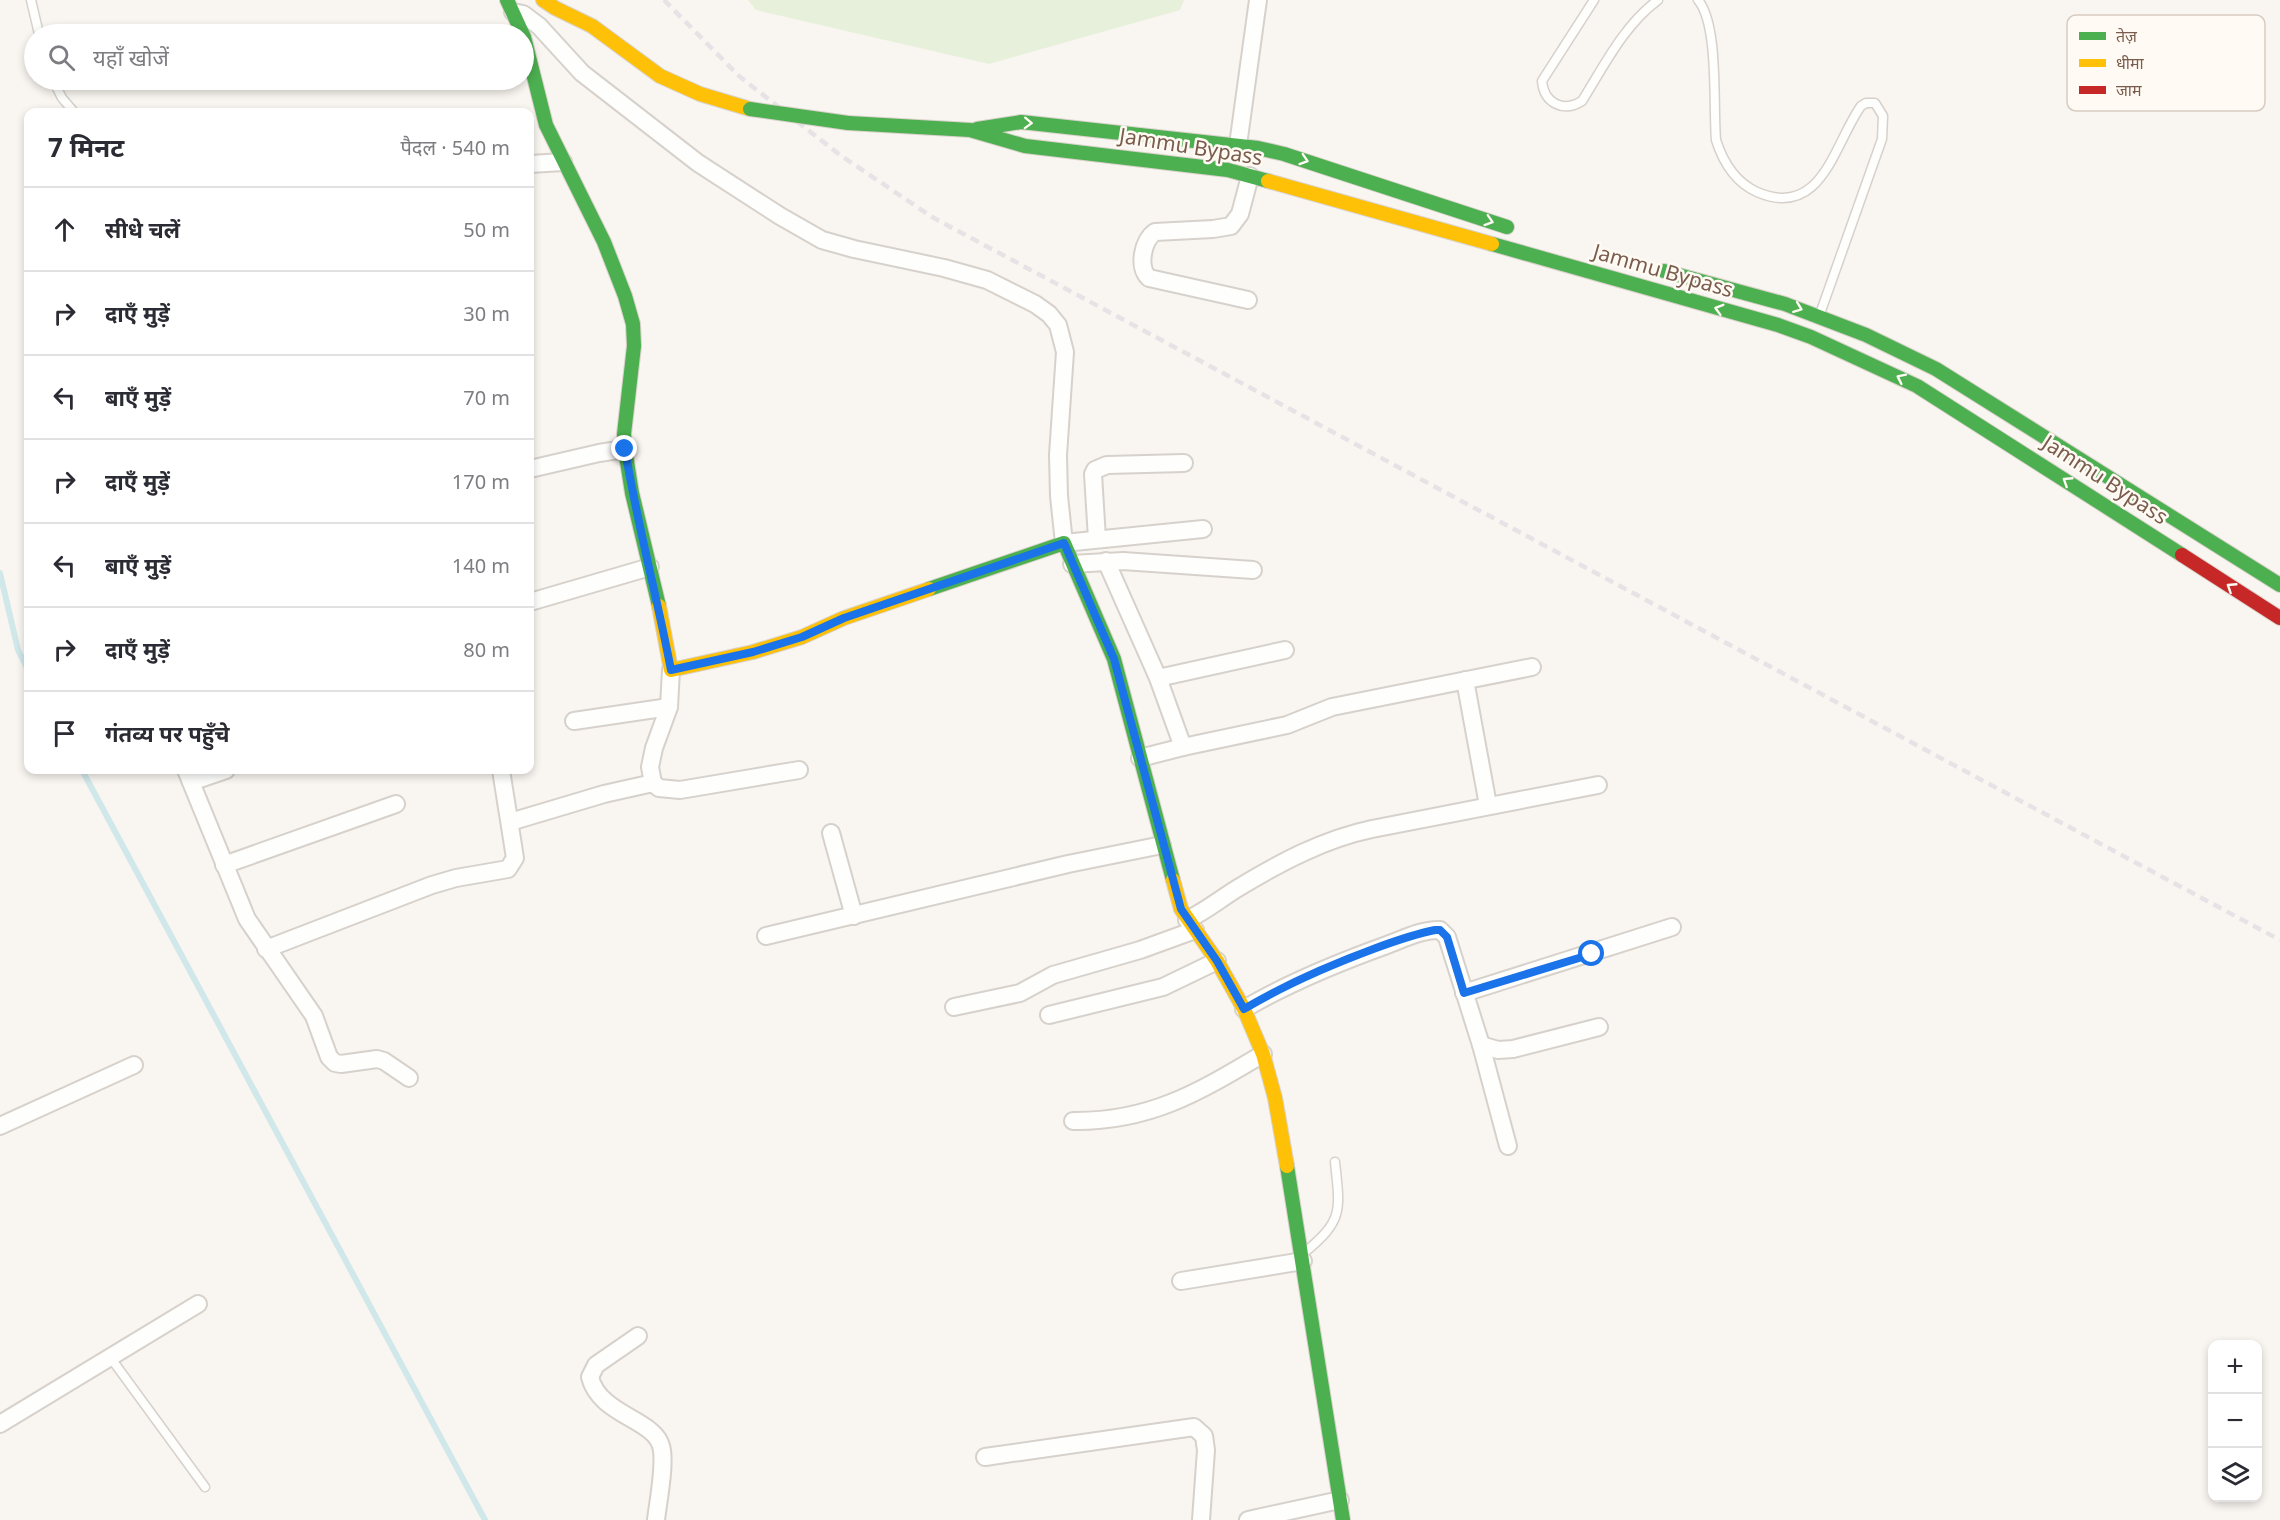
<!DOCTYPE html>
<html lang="hi">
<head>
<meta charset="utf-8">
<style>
  body { margin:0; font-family:"Noto Sans","Noto Sans Devanagari",sans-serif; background:#f2f2f3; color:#2b2b33 }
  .controls { position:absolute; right:18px; bottom:18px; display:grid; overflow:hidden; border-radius:12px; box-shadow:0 3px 9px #0003 }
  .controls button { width:54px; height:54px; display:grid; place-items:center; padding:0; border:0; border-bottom:2px solid #e1e1e2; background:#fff; color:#2b2b33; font:30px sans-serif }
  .stop { position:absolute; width:18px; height:18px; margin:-14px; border:4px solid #1a73e8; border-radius:50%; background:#fff }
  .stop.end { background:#1a73e8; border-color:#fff; box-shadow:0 2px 6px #0008 }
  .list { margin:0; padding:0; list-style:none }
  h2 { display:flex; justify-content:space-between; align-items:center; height:78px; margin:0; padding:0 24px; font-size:26px }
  h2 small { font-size:20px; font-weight:400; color:#7c7c81 }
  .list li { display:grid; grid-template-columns:39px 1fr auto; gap:18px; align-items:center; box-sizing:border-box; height:84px; padding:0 24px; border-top:2px solid #e1e1e2 }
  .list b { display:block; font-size:22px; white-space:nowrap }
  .list em { font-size:20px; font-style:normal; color:#7c7c81 }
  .icon { flex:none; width:33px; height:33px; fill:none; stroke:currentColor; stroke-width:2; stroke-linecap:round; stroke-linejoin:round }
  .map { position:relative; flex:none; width:2280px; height:1520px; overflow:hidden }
  .search { position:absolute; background:#fff; box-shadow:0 3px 9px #0003; left:24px; top:24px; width:510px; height:66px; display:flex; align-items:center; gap:15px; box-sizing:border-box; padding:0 21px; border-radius:33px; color:#7c7c81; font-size:22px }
  .panel { position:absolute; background:#fff; box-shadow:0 3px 9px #0003; left:24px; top:108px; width:510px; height:666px; border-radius:12px }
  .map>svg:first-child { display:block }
</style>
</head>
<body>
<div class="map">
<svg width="2280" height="1520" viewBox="0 0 2280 1520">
  <rect width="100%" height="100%" fill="#f9f5f0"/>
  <path fill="#e7f0db" d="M748,0H1184L1180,10L989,64L756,10Z"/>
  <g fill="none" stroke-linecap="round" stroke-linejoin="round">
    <g stroke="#d0e8ea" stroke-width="6">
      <path d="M0,573L18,650L28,670"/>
      <path d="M82,770L485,1520"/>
    </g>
    <defs>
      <g id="lane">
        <path d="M31,0L39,34"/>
        <path d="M1594,0L1542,81C1544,103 1563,113 1582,101C1604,66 1624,25 1658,0"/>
        <path d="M1698,0C1719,25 1713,105 1716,140C1723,162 1735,182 1757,192C1822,220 1834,144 1861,106L1866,103H1875L1883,116L1882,139L1821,311"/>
        <path d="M53,80L62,98L74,112"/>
        <path d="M1305,1252C1344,1220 1340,1210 1335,1162"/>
        <path d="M110,1357L205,1487"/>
      </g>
      <g id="street">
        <path d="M513,12L523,14L539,26L582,73L698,163L780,216L822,240L854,249L944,268L987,280L1035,304L1049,314L1058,325L1065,352L1058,455L1059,496L1064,543L1203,529"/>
        <path d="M1238,145L1258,0"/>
        <path d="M530,164L563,162"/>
        <path d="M1248,300L1149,278C1137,267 1143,240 1155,232L1213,229L1231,226L1240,214L1250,176"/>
        <path d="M530,469L599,453L625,449"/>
        <path d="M1097,539L1093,474L1095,470L1107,465L1184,463"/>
        <path d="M1106,561L1158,678L1183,747"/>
        <path d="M1072,564L1123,561L1253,570"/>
        <path d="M530,602L650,567"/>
        <path d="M671,670L669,707L654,748L650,767L653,783L659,788L680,790L799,770"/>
        <path d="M1158,678L1285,650"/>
        <path d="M1465,680L1488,805"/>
        <path d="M574,721L669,707"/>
        <path d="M1140,758L1183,747L1287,725L1332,707L1532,667"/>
        <path d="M186,770L247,919L314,1016L329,1057L335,1063L341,1064L377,1059L384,1061L409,1078"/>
        <path d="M191,782L226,770"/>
        <path d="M510,822L604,794L653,783"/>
        <path d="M831,833L854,916"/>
        <path d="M224,865L396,804"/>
        <path d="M1187,920C1206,911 1220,899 1238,888C1279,863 1324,839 1372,829L1598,785"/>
        <path d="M766,936L1068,864L1162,845"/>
        <path d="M266,949L432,885L456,878L508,869L515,858L501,770"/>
        <path d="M1464,993L1672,927"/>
        <path d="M954,1007L1020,993L1053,975L1140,950L1195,930"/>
        <path d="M1244,1009C1290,982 1337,963 1387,945C1403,939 1423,929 1440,930L1447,937L1481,1045L1508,1146"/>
        <path d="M1049,1015L1163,987L1217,961"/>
        <path d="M1481,1045L1498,1050L1513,1049L1599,1027"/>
        <path d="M1073,1121C1150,1122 1199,1092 1263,1054"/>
        <path d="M0,1126L134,1065"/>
        <path d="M1181,1281L1303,1261"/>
        <path d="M638,1336L596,1365L590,1377C599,1415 654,1419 661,1446C666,1462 658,1502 656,1520"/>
        <path d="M0,1424L198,1304"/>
        <path d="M985,1457L1194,1427L1204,1436L1206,1450L1201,1520"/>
        <path d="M1248,1520L1340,1500"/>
      </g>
      <g id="fast">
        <path d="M507,0L524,37L546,125L604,242L625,296L633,324L634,346L624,434L625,449L632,493L659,606"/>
        <path d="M848,123L970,130L1025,146L1228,170L1268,181"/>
        <path d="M977,129L1021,122L1258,148L1284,154L1507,227"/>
        <path d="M1492,244L1778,325L1811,337L1917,386L2182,555"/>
        <path d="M1664,271L1785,304L1866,335L1936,369L2280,585"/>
        <path d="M929,589L1064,543L1114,659L1173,880"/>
        <path d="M1287,1166L1343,1520"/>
      </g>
      <g id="slow">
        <path d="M543,0L555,8L592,26L660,76L700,94L750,109"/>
        <path d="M1268,181L1492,244"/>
        <path d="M659,606L671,670L753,652L802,637L844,618L929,589"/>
        <path d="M1173,880L1181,909L1217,961L1244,1009L1263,1054L1275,1098L1287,1166"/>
      </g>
      <path id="jam" d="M2182,555L2280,618"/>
    </defs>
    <use href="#lane" stroke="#d7d1cb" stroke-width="11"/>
    <use href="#street" stroke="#d7d1cb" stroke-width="20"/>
    <use href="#fast" stroke="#d9d2cb" stroke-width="16"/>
    <use href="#slow" stroke="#d9d2cb" stroke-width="16"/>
    <use href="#jam" stroke="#d9d2cb" stroke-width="16"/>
    <use href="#lane" stroke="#fefefd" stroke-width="8"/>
    <use href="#street" stroke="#fefefd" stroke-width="16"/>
    <use href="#fast" stroke="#4caf50" stroke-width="14"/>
    <use href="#slow" stroke="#ffc107" stroke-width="14"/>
    <use href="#jam" stroke="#c62828" stroke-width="14"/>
    <path stroke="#e6e3e7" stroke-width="4.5" stroke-dasharray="9 6" stroke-linecap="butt" d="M664,0L739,76L840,155L932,217L2280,940"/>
    <defs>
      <path id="fast-bridge" d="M750,109L848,123"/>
    </defs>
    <use href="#fast-bridge" stroke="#dad1cc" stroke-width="16" stroke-linecap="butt"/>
    <use href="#fast-bridge" stroke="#4caf50" stroke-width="14"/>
  </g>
  <defs><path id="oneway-chevron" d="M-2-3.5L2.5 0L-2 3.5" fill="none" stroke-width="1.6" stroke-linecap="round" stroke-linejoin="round" transform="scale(1.5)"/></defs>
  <g stroke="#fffaf3">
    <use href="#oneway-chevron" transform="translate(1028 123) rotate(2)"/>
    <use href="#oneway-chevron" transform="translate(1304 160) rotate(18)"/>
    <use href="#oneway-chevron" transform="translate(1489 221) rotate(18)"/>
    <use href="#oneway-chevron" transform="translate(1798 308) rotate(21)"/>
    <use href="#oneway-chevron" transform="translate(1719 309) rotate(-164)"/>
    <use href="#oneway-chevron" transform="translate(1901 378) rotate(-154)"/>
    <use href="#oneway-chevron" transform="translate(2067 481) rotate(-147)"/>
    <use href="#oneway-chevron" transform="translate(2231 587) rotate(-147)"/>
  </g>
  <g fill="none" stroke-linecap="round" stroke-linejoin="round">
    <path stroke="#1a73e8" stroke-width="8" d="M625,449C637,524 657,596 671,670L753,652L802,637L844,618L1064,543L1114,659L1181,909L1217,961L1244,1009C1286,984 1330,965 1376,948C1395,941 1415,934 1435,930H1440L1447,937L1464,993L1592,954"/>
  </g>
  <g text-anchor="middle" stroke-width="5" stroke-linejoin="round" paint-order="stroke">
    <g font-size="21" fill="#7a5c4d" stroke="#fffaf3">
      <text transform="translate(1191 147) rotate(9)" y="7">Jammu Bypass</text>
      <text transform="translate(1663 271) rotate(16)" y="7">Jammu Bypass</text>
      <text transform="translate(2105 480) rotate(33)" y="7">Jammu Bypass</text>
    </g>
  </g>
  <rect x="2067" y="15" width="198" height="96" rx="9" fill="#fffaf3" stroke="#d7cbc1" stroke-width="1.5"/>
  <rect x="2079" y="32" width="27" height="8" fill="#4caf50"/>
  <rect x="2079" y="59" width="27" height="8" fill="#ffc107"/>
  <rect x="2079" y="86" width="27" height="8" fill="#c62828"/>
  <g font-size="16" fill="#7a5c4d">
    <text x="2116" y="42">तेज़</text>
    <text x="2116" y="69">धीमा</text>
    <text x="2116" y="96">जाम</text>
  </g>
</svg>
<div class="controls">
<button>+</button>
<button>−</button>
<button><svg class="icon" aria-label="layers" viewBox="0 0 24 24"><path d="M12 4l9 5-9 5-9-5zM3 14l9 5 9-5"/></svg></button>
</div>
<div class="stop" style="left:1592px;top:954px"></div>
<div class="stop end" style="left:625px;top:449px"></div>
<div class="search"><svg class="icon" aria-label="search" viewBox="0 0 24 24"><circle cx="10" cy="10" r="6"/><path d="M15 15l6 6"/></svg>यहाँ खोजें</div>
<section class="panel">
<h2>7 मिनट<small>पैदल · 540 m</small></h2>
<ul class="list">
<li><svg class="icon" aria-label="ahead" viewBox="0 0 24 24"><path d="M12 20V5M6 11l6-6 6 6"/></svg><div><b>सीधे चलें</b></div><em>50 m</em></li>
<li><svg class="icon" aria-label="right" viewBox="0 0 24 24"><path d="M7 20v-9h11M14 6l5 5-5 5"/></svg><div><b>दाएँ मुड़ें</b></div><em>30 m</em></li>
<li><svg class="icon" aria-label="left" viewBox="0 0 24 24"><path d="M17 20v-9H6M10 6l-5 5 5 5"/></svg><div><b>बाएँ मुड़ें</b></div><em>70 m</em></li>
<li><svg class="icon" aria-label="right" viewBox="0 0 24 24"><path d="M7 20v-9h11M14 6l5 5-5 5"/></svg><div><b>दाएँ मुड़ें</b></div><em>170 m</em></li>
<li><svg class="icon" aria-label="left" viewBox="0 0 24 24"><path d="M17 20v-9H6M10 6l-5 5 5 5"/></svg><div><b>बाएँ मुड़ें</b></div><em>140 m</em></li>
<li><svg class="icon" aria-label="right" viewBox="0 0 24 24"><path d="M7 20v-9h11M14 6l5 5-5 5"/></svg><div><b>दाएँ मुड़ें</b></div><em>80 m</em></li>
<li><svg class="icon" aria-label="arrive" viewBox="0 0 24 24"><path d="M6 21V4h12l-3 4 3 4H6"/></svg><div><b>गंतव्य पर पहुँचे</b></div></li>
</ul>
</section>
</div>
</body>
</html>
